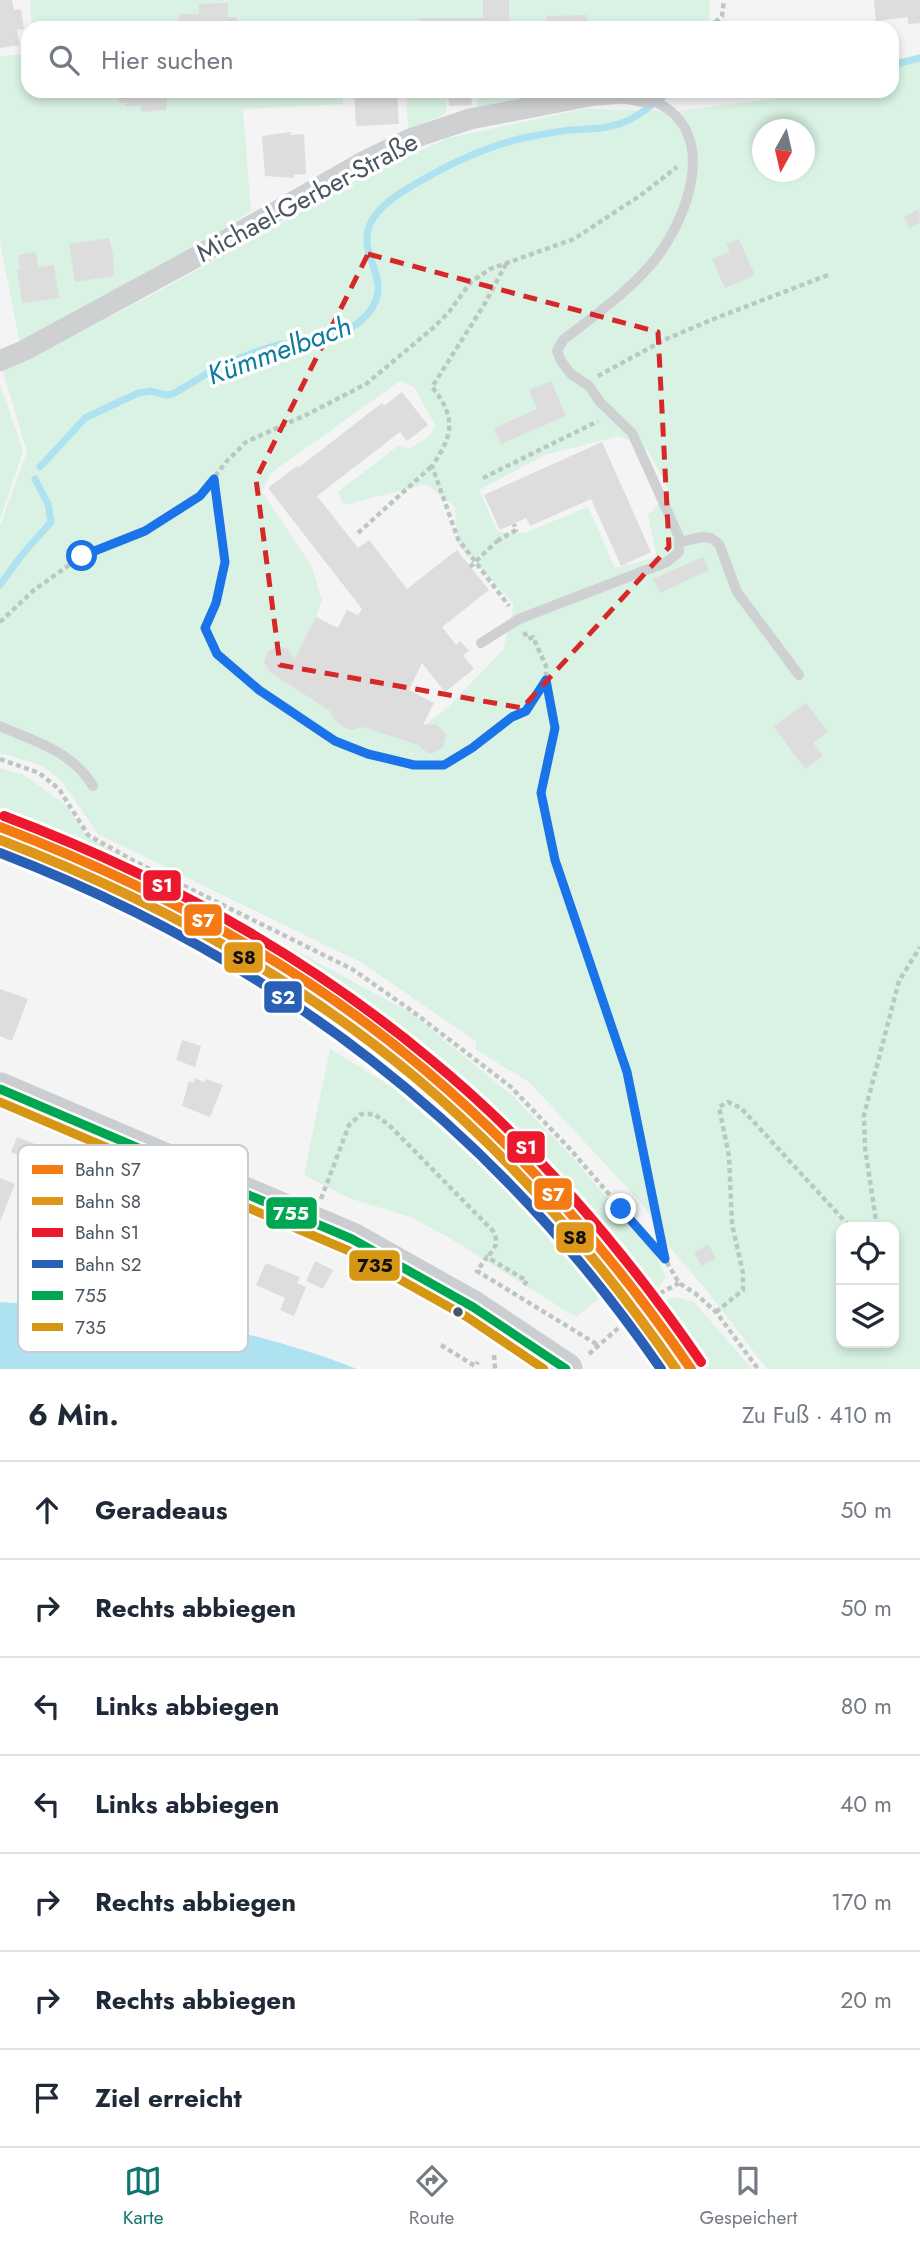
<!DOCTYPE html>
<html lang="de">
<head>
<meta charset="utf-8">
<style>
  body { margin:0; font-family:Jost,sans-serif; background:#f2f2f3; color:#1f2937 }
  .controls { position:absolute; right:21px; bottom:21px; display:grid; overflow:hidden; border-radius:14px; box-shadow:0 4px 10px #0003 }
  .controls button { width:63px; height:63px; display:grid; place-items:center; padding:0; border:0; border-bottom:2px solid #e0e1e3; background:#fff; color:#1f2937; font:35px sans-serif }
  .compass { position:absolute; left:752px; top:119px; width:63px; height:63px; border-radius:50%; background:#fff; box-shadow:0 4px 10px #0003; rotate:188deg }
  .stop { position:absolute; width:21px; height:21px; margin:-16px; border:5px solid #1a73e8; border-radius:50%; background:#fff }
  .stop.end { background:#1a73e8; border-color:#fff; box-shadow:0 2px 7px #0008 }
  .list { margin:0; padding:0; list-style:none }
  h2 { display:flex; justify-content:space-between; align-items:center; height:91px; margin:0; padding:0 28px; font-size:30px }
  h2 small { font-size:23px; font-weight:400; color:#747a83 }
  .list li { display:grid; grid-template-columns:46px 1fr auto; gap:21px; align-items:center; box-sizing:border-box; height:98px; padding:0 28px; border-top:2px solid #e0e1e3 }
  .list b { display:block; font-size:26px; white-space:nowrap }
  .list em { font-size:23px; font-style:normal; color:#747a83 }
  .icon { flex:none; width:38px; height:38px; fill:none; stroke:currentColor; stroke-width:2; stroke-linecap:round; stroke-linejoin:round }
  .map { position:relative; flex:none; width:920px; height:1369px; overflow:hidden }
  .search { position:absolute; background:#fff; box-shadow:0 4px 10px #0003; left:21px; right:21px; top:21px; height:77px; display:flex; align-items:center; gap:18px; box-sizing:border-box; padding:0 24px; border-radius:21px; color:#747a83; font-size:26px }
  .sheet { height:777px; background:#fff }
  nav { display:flex; justify-content:space-around; align-items:center; box-sizing:border-box; height:98px; border-top:2px solid #e0e1e3; background:#fff; font-size:19px; color:#747a83 }
  nav a { display:grid; justify-items:center; gap:4px }
  nav .on { color:#0f766e }
  .map>svg:first-child { display:block }
</style>
</head>
<body>
<div class="map">
<svg width="920" height="1369" viewBox="0 0 920 1369">
  <rect width="100%" height="100%" fill="#f4f4f4"/>
  <g fill="#d9f2e3" fill-rule="evenodd">
    <path d="M30,0H710L709,26L706,28H32Z"/>
    <path d="M28,54V91H343V104L243,109L251,211L174,261L20,343L0,242V56Z"/>
    <path d="M920,61V1369H767L712,1297L668,1245L644,1206L529,1082L475,1049L477,1042L362,963L98,834L60,779L40,765L0,753V525L27,452L3,372L165,288L349,184L448,138L584,109L678,111L772,99L804,91H892V68ZM762,130H804V172H762ZM400,381L414,387L435,425L430,436L410,449L399,445L338,492L344,505L426,484L455,507L458,545L514,604L503,650L445,710L418,730L298,669L322,600L311,565L262,492L271,473ZM619,436L648,450L670,493L648,515L657,557L615,568L588,507L524,533L498,532L479,490L545,455ZM841,1227H894V1343H841Z"/>
    <path d="M406,91H447L446,114L408,129Z"/>
    <path d="M478,91H572L477,109Z"/>
    <path d="M0,384L23,451L0,520Z"/>
    <path d="M0,768L24,775L66,805L87,837L411,1013L514,1097L574,1159L654,1253L666,1277L659,1287L650,1292L530,1149L435,1064L317,976L204,908L32,819L0,808Z"/>
    <path d="M330,1049L409,1097L500,1176L604,1295L576,1317L446,1236L410,1217L349,1198L304,1175Z"/>
    <path d="M670,1298H680L695,1303L752,1369H702L659,1303Z"/>
  </g>
  <path fill="#aee2f0" d="M0,1302C42,1305 87,1305 129,1311C206,1323 285,1340 357,1369H0Z"/>
  <g fill="none" stroke-linecap="round" stroke-linejoin="round">
    <g stroke="#aee2f0" stroke-width="7">
      <path d="M892,65L920,58"/>
      <path d="M40,467L85,418L138,393L151,391L165,395L172,394C192,384 211,369 232,361C248,355 265,348 282,344C315,338 352,339 372,308C398,268 328,240 402,192C439,169 480,148 523,138C538,135 554,132 570,130C589,129 609,129 627,121C643,114 656,101 671,91"/>
      <path d="M0,585L21,556L51,522L48,504L35,479"/>
    </g>
  </g>
  <g fill="#ddddde">
    <path d="M0,0H12L14,10L21,9L24,29L17,30L19,45L0,48Z"/>
    <path d="M483,0H509V28H420V18H483Z"/>
    <path d="M874,0H920V23L908,24V17L876,21Z"/>
    <path d="M228,3V17H237V28H175V22H179V14H199V4Z"/>
    <path d="M587,15L588,28H546V16Z"/>
    <path d="M118,91H167L166,110L141,112V106H126V103H119Z"/>
    <path d="M397,91L399,124L356,126L354,93Z"/>
    <path d="M448,91H471L472,105L449,106Z"/>
    <path d="M291,132V135L304,134L306,174L294,175V178L265,176L262,136Z"/>
    <path d="M919,209L920,223L909,228L904,217Z"/>
    <path d="M109,238L113,255L114,276L75,282L69,244Z"/>
    <path d="M739,239L755,275L725,288L712,259L730,252L726,244Z"/>
    <path d="M36,252L38,267L54,265L59,298L22,303L17,270L20,269L18,255Z"/>
    <path d="M551,381L566,416L501,444L494,428L537,409L529,390Z"/>
    <path d="M402,392L428,425L407,441L400,432L317,496L358,548L369,540L407,589L457,550L489,590L442,627L456,645L460,641L469,651L463,655L474,669L445,692L422,663L409,690L434,703L423,725L435,724L444,731L446,736L443,747L434,753H428L418,745L363,727L352,730L343,727L333,718L330,711L270,672L264,662L268,651L277,646L288,649L294,660L316,617L338,628L347,610L358,615L362,609L268,488L297,466L298,468L382,403L384,406Z"/>
    <path d="M602,442L651,552L621,566L591,499L530,526L526,518L500,530L484,495Z"/>
    <path d="M703,557L709,570L660,593L653,579Z"/>
    <path d="M806,703L828,732L813,743L823,756L805,769L774,727Z"/>
    <path d="M0,989L28,999L12,1041L0,1036Z"/>
    <path d="M182,1040L201,1046L195,1067L176,1060Z"/>
    <path d="M195,1078L204,1082L206,1079L223,1085L210,1117L182,1106L189,1081L193,1083Z"/>
    <path d="M17,1137L35,1144L29,1160L11,1152Z"/>
    <path d="M0,1178L15,1184L0,1222Z"/>
    <path d="M36,1191L73,1206L53,1254L16,1239Z"/>
    <path d="M708,1244L716,1258L702,1266L694,1253Z"/>
    <path d="M315,1261L333,1270L323,1289L306,1281Z"/>
    <path d="M266,1263L300,1277L297,1283L306,1287L294,1316L280,1310L285,1298L256,1285Z"/>
  </g>
  <g fill="none" stroke-linecap="round" stroke-linejoin="round">
    <g stroke="#bcc7c4" stroke-width="4.5" stroke-dasharray="5 3.5" stroke-linecap="butt">
      <path d="M709,28L722,16L724,0"/>
      <path d="M506,264L484,305L432,387C457,417 453,436 432,466L458,539L509,606"/>
      <path d="M598,376L664,340L711,320L828,275"/>
      <path d="M483,478L598,421"/>
      <path d="M214,479L225,562L216,603L206,628L217,654L259,690L335,741L368,754L414,766L444,765L472,748L512,717L526,711L546,680"/>
      <path d="M358,533L432,466"/>
      <path d="M497,541L516,530L514,524"/>
      <path d="M0,622L34,590L82,556L145,531L200,496L226,462L246,442L308,414L366,384L433,328L449,312L471,282L490,269L574,239L641,195L677,167"/>
      <path d="M524,632L528,639L533,637L546,666V680L555,728L541,793L555,860L627,1071L665,1259"/>
      <path d="M0,759L39,773L59,789L88,835L134,861L352,969L412,1011L511,1087L570,1149L665,1259L679,1283L696,1294L716,1312L758,1369"/>
      <path d="M321,1199L349,1125L361,1114H374L389,1125L493,1231C499,1242 496,1248 487,1257"/>
      <path d="M877,1227L865,1148L864,1115L899,981L920,947"/>
      <path d="M524,1285L527,1281L487,1257L477,1271L598,1345"/>
      <path d="M716,1312L743,1290V1273L732,1224L729,1156L719,1107L728,1102L741,1108L850,1227"/>
      <path d="M441,1345L475,1366L478,1362"/>
      <path d="M589,1354L653,1297L679,1283"/>
      <path d="M494,1355L495,1369"/>
    </g>
    <g stroke="#ced0d2" stroke-width="10">
      <path d="M680,542L702,537L711,538L719,544L737,592L799,675"/>
      <path d="M481,643L519,619L667,562L679,552V537L632,433L600,402L589,386L571,374L561,361L557,351L563,340C594,316 627,293 653,262C682,227 714,153 674,114C666,106 656,102 646,97"/>
      <path d="M0,726C36,742 72,751 93,786"/>
    </g>
    <path stroke="#ced0d2" stroke-width="21" d="M0,361L25,350L189,261L361,163L410,139L470,119L595,95L624,93L646,97"/>
    <path stroke="#caced1" stroke-width="33" d="M0,1089L352,1239L473,1307L566,1369"/>
    <path stroke="#bcc7c4" stroke-width="4.5" stroke-dasharray="5 3.5" stroke-linecap="butt" d="M470,567L497,541"/>
    <defs>
      <path id="bus-1" d="M0,1089L352,1239L473,1307L566,1369"/>
      <path id="bus-2" d="M0,1102L347,1250L467,1317L544,1369"/>
    </defs>
    <use href="#bus-1" stroke="#fff" stroke-width="14"/>
    <use href="#bus-2" stroke="#fff" stroke-width="14"/>
    <use href="#bus-1" stroke="#00a651" stroke-width="9"/>
    <use href="#bus-2" stroke="#d49613" stroke-width="9"/>
    <defs>
      <path id="rail-1" d="M0,827C151,885 301,965 425,1070C528,1157 615,1258 691,1369"/>
      <path id="rail-2" d="M0,840C149,897 293,976 416,1078C516,1162 602,1262 676,1369"/>
      <path id="rail-3" d="M4,816C157,874 304,954 430,1059C536,1146 624,1250 701,1362"/>
      <path id="rail-4" d="M0,853C274,958 494,1127 661,1369"/>
    </defs>
    <use href="#rail-1" stroke="#fff" stroke-width="16"/>
    <use href="#rail-2" stroke="#fff" stroke-width="16"/>
    <use href="#rail-3" stroke="#fff" stroke-width="16"/>
    <use href="#rail-4" stroke="#fff" stroke-width="16"/>
    <use href="#rail-1" stroke="#f47a14" stroke-width="10"/>
    <use href="#rail-2" stroke="#de971a" stroke-width="10"/>
    <use href="#rail-3" stroke="#ec192e" stroke-width="10"/>
    <use href="#rail-4" stroke="#2960b5" stroke-width="10"/>
  </g>
  <g fill="none" stroke-linecap="round" stroke-linejoin="round">
    <path stroke="#1a73e8" stroke-width="9" d="M82,556L145,531L200,496L214,479L225,562L216,603L205,628L217,654L259,690L335,741L368,754L414,765H444L472,748L512,717L526,711L546,680L555,728L541,793L555,860L627,1072L665,1259L621,1209"/>
  </g>
  <path fill="none" stroke="#d62828" stroke-width="5" stroke-dasharray="14 9" stroke-linejoin="round" d="M368,254L658,332L669,547L522,708L280,665L256,479Z"/>
  <circle fill="#4a5661" stroke="#fff" stroke-width="2.5" cx="458" cy="1312" r="6"/>
  <g text-anchor="middle" stroke-width="7" stroke-linejoin="round" paint-order="stroke">
    <g font-size="26" fill="#4a5661" stroke="#fff">
      <text transform="translate(307 197) rotate(-28)" y="9">Michael-Gerber-Straße</text>
    </g>
    <g font-size="28" font-style="italic" fill="#0c7c9b" stroke="#fff">
      <text transform="translate(279 350) rotate(-20)" y="10">Kümmelbach</text>
    </g>
  </g>
  <rect x="18" y="1145" width="230" height="207" rx="10" fill="#fff" stroke="#c9ccd0" stroke-width="2"/>
  <rect x="32" y="1165" width="31" height="9" fill="#f47a14"/>
  <rect x="32" y="1197" width="31" height="8" fill="#de971a"/>
  <rect x="32" y="1228" width="31" height="9" fill="#ec192e"/>
  <rect x="32" y="1260" width="31" height="8" fill="#2960b5"/>
  <rect x="32" y="1291" width="31" height="9" fill="#00a651"/>
  <rect x="32" y="1323" width="31" height="8" fill="#d49613"/>
  <g font-size="19" fill="#4a5661">
    <text x="75" y="1176">Bahn S7</text>
    <text x="75" y="1208">Bahn S8</text>
    <text x="75" y="1239">Bahn S1</text>
    <text x="75" y="1271">Bahn S2</text>
    <text x="75" y="1302">755</text>
    <text x="75" y="1334">735</text>
  </g>
  <g stroke="#fff" stroke-width="2.5">
    <rect x="142" y="869" width="40" height="33" rx="7" fill="#ec192e"/>
    <rect x="183" y="903" width="40" height="34" rx="7" fill="#f47a14"/>
    <rect x="223" y="941" width="41" height="33" rx="7" fill="#de971a"/>
    <rect x="263" y="980" width="40" height="34" rx="7" fill="#2960b5"/>
    <rect x="506" y="1130" width="40" height="34" rx="7" fill="#ec192e"/>
    <rect x="533" y="1177" width="40" height="34" rx="7" fill="#f47a14"/>
    <rect x="265" y="1196" width="53" height="34" rx="7" fill="#00a651"/>
    <rect x="555" y="1221" width="40" height="33" rx="7" fill="#de971a"/>
    <rect x="348" y="1249" width="53" height="33" rx="7" fill="#d49613"/>
  </g>
  <g font-size="19" text-anchor="middle" font-weight="bold" fill="#fff">
    <text x="162" y="892">S1</text>
    <text x="203" y="927">S7</text>
    <text x="283" y="1004">S2</text>
    <text x="526" y="1154">S1</text>
    <text x="553" y="1201">S7</text>
    <text x="291" y="1220">755</text>
  </g>
  <g font-size="19" text-anchor="middle" font-weight="bold" fill="#111">
    <text x="244" y="964">S8</text>
    <text x="575" y="1244">S8</text>
    <text x="375" y="1272">735</text>
  </g>
</svg>
<div class="controls">
<button><svg class="icon" aria-label="locate" viewBox="0 0 24 24"><circle cx="12" cy="12" r="6"/><path d="M12 2v4M12 18v4M2 12h4M18 12h4"/></svg></button>
<button><svg class="icon" aria-label="layers" viewBox="0 0 24 24"><path d="M12 4l9 5-9 5-9-5zM3 14l9 5 9-5"/></svg></button>
</div>
<svg class="compass" viewBox="-18 -18 36 36"><path d="M0-13l5 13h-10z" fill="#e53935"/><path d="M0 13l5-13h-10z" fill="#747a83"/></svg>
<div class="stop" style="left:82px;top:556px"></div>
<div class="stop end" style="left:621px;top:1209px"></div>
<div class="search"><svg class="icon" aria-label="search" viewBox="0 0 24 24"><circle cx="10" cy="10" r="6"/><path d="M15 15l6 6"/></svg>Hier suchen</div>
</div>
<section class="sheet">
<h2>6 Min.<small>Zu Fuß · 410 m</small></h2>
<ul class="list">
<li><svg class="icon" aria-label="ahead" viewBox="0 0 24 24"><path d="M12 20V5M6 11l6-6 6 6"/></svg><div><b>Geradeaus</b></div><em>50 m</em></li>
<li><svg class="icon" aria-label="right" viewBox="0 0 24 24"><path d="M7 20v-9h11M14 6l5 5-5 5"/></svg><div><b>Rechts abbiegen</b></div><em>50 m</em></li>
<li><svg class="icon" aria-label="left" viewBox="0 0 24 24"><path d="M17 20v-9H6M10 6l-5 5 5 5"/></svg><div><b>Links abbiegen</b></div><em>80 m</em></li>
<li><svg class="icon" aria-label="left" viewBox="0 0 24 24"><path d="M17 20v-9H6M10 6l-5 5 5 5"/></svg><div><b>Links abbiegen</b></div><em>40 m</em></li>
<li><svg class="icon" aria-label="right" viewBox="0 0 24 24"><path d="M7 20v-9h11M14 6l5 5-5 5"/></svg><div><b>Rechts abbiegen</b></div><em>170 m</em></li>
<li><svg class="icon" aria-label="right" viewBox="0 0 24 24"><path d="M7 20v-9h11M14 6l5 5-5 5"/></svg><div><b>Rechts abbiegen</b></div><em>20 m</em></li>
<li><svg class="icon" aria-label="arrive" viewBox="0 0 24 24"><path d="M6 21V4h12l-3 4 3 4H6"/></svg><div><b>Ziel erreicht</b></div></li>
</ul>
</section>
<nav>
<a class="on"><svg class="icon" aria-label="map" viewBox="0 0 24 24"><path d="M3 6l6-2 6 2 6-2v14l-6 2-6-2-6 2zM9 4v14M15 6v14"/></svg>Karte</a>
<a><svg class="icon" aria-label="directions" viewBox="0 0 24 24"><path d="M12 3l9 9-9 9-9-9zM9 14v-3h6M13 9l2 2-2 2"/></svg>Route</a>
<a><svg class="icon" aria-label="saved" viewBox="0 0 24 24"><path d="M7 4h10v16l-5-4-5 4z"/></svg>Gespeichert</a>
</nav>
</body>
</html>
